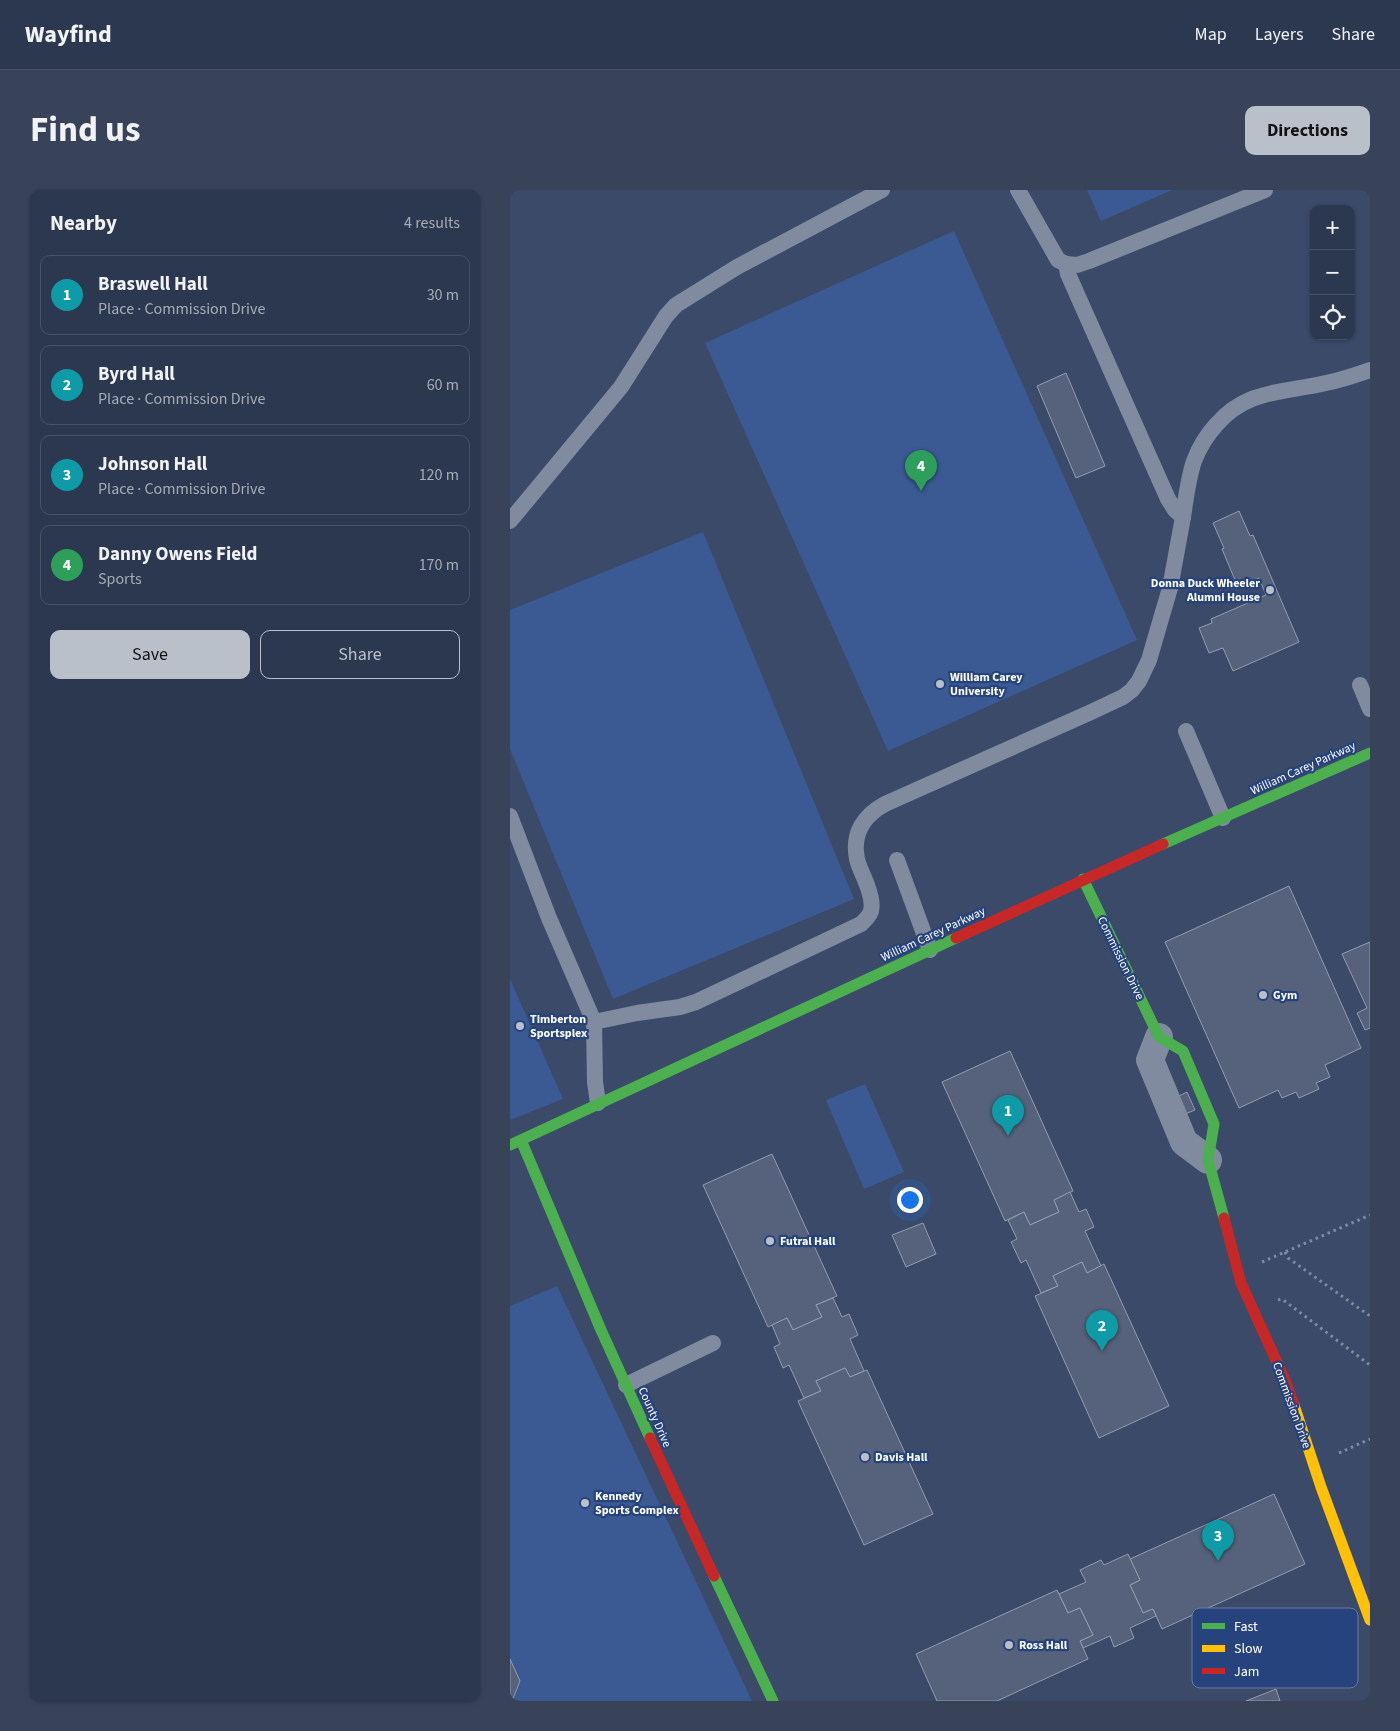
<!DOCTYPE html>
<html lang="en">
<head>
<meta charset="utf-8">
<style>
  body { margin:0; font-family:"Source Sans 3",sans-serif; background:#384359; color:#f1f3f6 }
  .controls { position:absolute; right:15px; top:15px; display:grid; overflow:hidden; border-radius:10px; box-shadow:0 1px 4px #0004 }
  .controls button { width:45px; height:45px; display:grid; place-items:center; padding:0; border:0; border-bottom:1px solid #485266; background:#2c384f; color:#f1f3f6; font:25px sans-serif }
  .you { position:absolute; left:399px; top:1009px; width:18px; height:18px; margin:-12px; border:4px solid #fff; border-radius:50%; background:#1a73e8; box-shadow:0 0 0 8px #1a73e833 }
  .badge { display:grid; place-items:center; width:32px; height:32px; border-radius:50%; background:#bac0ca; color:#fff; font-size:16px; font-weight:700 }
  .pin { position:absolute; translate:-50% -41px; filter:drop-shadow(0 1px 2px #0008) }
  .pin::after { content:''; position:absolute; top:26px; width:18px; height:15px; background:inherit; clip-path:polygon(0 0,100% 0,50% 100%) }
  .list { margin:0; padding:0; list-style:none }
  h2 { display:flex; justify-content:space-between; align-items:center; height:65px; margin:0; padding:0 20px; font-size:21px }
  h2 small { font-size:16px; font-weight:400; color:#a6acb7 }
  .list li { display:grid; grid-template-columns:32px 1fr auto; gap:15px; align-items:center; box-sizing:border-box; height:80px; margin:0 10px 10px; padding:0 10px; border:1px solid #485266; border-radius:10px }
  .list b { display:block; font-size:19px; white-space:nowrap }
  .list p { margin:0; font-size:16px; white-space:nowrap; color:#a6acb7 }
  .list em { font-size:16px; font-style:normal; color:#a6acb7 }
  .actions { display:flex; gap:10px; padding:15px 20px }
  .actions a { flex:1; padding:11px 0; border:1px solid #bac0ca; border-radius:10px; text-align:center; font-size:18px; color:#bac0ca }
  .actions .main { background:#bac0ca; color:#111 }
  .icon { flex:none; width:28px; height:28px; fill:none; stroke:currentColor; stroke-width:2; stroke-linecap:round; stroke-linejoin:round }
  .map { position:relative; flex:none; width:860px; height:1511px; overflow:hidden; border-radius:10px }
  header { display:flex; align-items:center; gap:30px; box-sizing:border-box; height:70px; padding:0 25px; background:#2c384f; border-bottom:1px solid #485266 }
  header strong { font-size:24px }
  nav { display:flex; gap:28px; margin-inline-start:auto; font-size:18px }
  .intro { display:flex; align-items:center; justify-content:space-between; box-sizing:border-box; height:120px; padding:0 30px }
  h1 { margin:0; font-size:35px }
  .button { padding:12px 22px; border-radius:10px; background:#bac0ca; color:#111; font-size:18px; font-weight:700 }
  main { display:flex; gap:30px; padding:0 30px }
  aside { flex:1; background:#2c384f; border-radius:10px; box-shadow:0 1px 4px #0004 }
  .map>svg:first-child { display:block }
</style>
</head>
<body>
<header>
<strong>Wayfind</strong>
<nav><a>Map</a><a>Layers</a><a>Share</a></nav>
</header>
<div class="intro"><h1>Find us</h1><a class="button">Directions</a></div>
<main>
<aside>
<h2>Nearby<small>4 results</small></h2>
<ul class="list">
<li><span class="badge" style="background:#0f9aa8">1</span><div><b>Braswell Hall</b><p>Place · Commission Drive</p></div><em>30 m</em></li>
<li><span class="badge" style="background:#0f9aa8">2</span><div><b>Byrd Hall</b><p>Place · Commission Drive</p></div><em>60 m</em></li>
<li><span class="badge" style="background:#0f9aa8">3</span><div><b>Johnson Hall</b><p>Place · Commission Drive</p></div><em>120 m</em></li>
<li><span class="badge" style="background:#2e9e5b">4</span><div><b>Danny Owens Field</b><p>Sports</p></div><em>170 m</em></li>
</ul>
<div class="actions"><a class="main">Save</a><a>Share</a></div>
</aside>
<div class="map">
<svg width="860" height="1511" viewBox="0 0 860 1511">
  <rect width="100%" height="100%" fill="#3b4a69"/>
  <g fill="#3b5993">
    <path d="M577,0H662L591,31Z"/>
    <path d="M444,41L627,450L378,561L195,153Z"/>
    <path d="M193,342L344,709L103,809L0,559V420Z"/>
    <path d="M0,789L53,909L0,930Z"/>
    <path d="M355,894L394,982L354,999L316,910Z"/>
    <path d="M47,1096L242,1511H0V1116Z"/>
  </g>
  <g fill="#56627b" stroke="#939caf">
    <path d="M556,183L595,276L566,288L527,196Z"/>
    <path d="M729,321L740,346L743,345L789,452L723,481L713,458L699,463L689,438L702,433L701,429L756,405L749,388L728,397L712,359L714,358L703,333Z"/>
    <path d="M779,696L851,858L815,875L820,887L806,893L809,899L789,908L786,902L772,908L768,900L729,918L655,752Z"/>
    <path d="M860,752V838L855,840L847,823L857,818L832,764Z"/>
    <path d="M500,861L563,1001L544,1010L549,1022L520,1035L514,1022L495,1031L432,892Z"/>
    <path d="M677,902L685,920L670,926L663,909Z"/>
    <path d="M262,964L327,1106L306,1115L312,1127L283,1140L277,1128L258,1137L193,995Z"/>
    <path d="M560,1002L569,1022L576,1019L584,1037L575,1041L591,1076L577,1083L572,1072L543,1086L548,1096L531,1103L516,1070L511,1073L501,1052L507,1049L498,1030L514,1022L520,1035L549,1022L544,1010Z"/>
    <path d="M413,1033L426,1064L396,1077L382,1045Z"/>
    <path d="M572,1072L577,1083L594,1074L659,1216L589,1248L525,1106L548,1096L543,1086Z"/>
    <path d="M323,1108L332,1127L339,1124L348,1145L340,1149L354,1181L340,1187L335,1178L306,1191L311,1201L294,1208L279,1175L273,1178L264,1157L270,1154L262,1135L277,1128L283,1140L312,1127L306,1115Z"/>
    <path d="M335,1178L340,1187L357,1180L423,1324L354,1355L288,1211L311,1201L306,1191Z"/>
    <path d="M764,1304L795,1374L652,1439L643,1419L633,1423L620,1395L630,1390L620,1369Z"/>
    <path d="M618,1364L630,1390L620,1395L633,1423L643,1419L646,1426L620,1438L624,1448L604,1457L600,1446L573,1458L570,1451L583,1445L570,1418L558,1423L549,1404L576,1392L570,1380L591,1370L594,1375Z"/>
    <path d="M547,1400L558,1423L570,1418L583,1445L570,1451L578,1469L487,1511H427L406,1464Z"/>
    <path d="M0,1469L10,1491L2,1511H0Z"/>
    <path d="M766,1499L770,1511H736Z"/>
  </g>
  <g fill="none" stroke-linecap="round" stroke-linejoin="round">
    <g stroke="#808ba0" stroke-width="3" stroke-dasharray="2.5 4" stroke-linecap="butt">
      <path d="M775,1062L778,1068L860,1126"/>
      <path d="M752,1072L860,1025"/>
      <path d="M768,1110L772,1109L860,1175"/>
      <path d="M829,1263L860,1249"/>
    </g>
    <g stroke="#808ba0" stroke-width="16">
      <path d="M508,0L548,70L556,74L567,75L579,71L755,0"/>
      <path d="M673,327C676,308 678,289 684,271C689,258 696,246 706,235C737,199 773,203 816,193C831,190 846,185 860,180"/>
      <path d="M0,331L111,197L156,126L166,115L227,77L372,0"/>
      <path d="M850,495L860,519"/>
      <path d="M676,541L713,628"/>
      <path d="M0,626L39,728L84,832L85,892L88,913"/>
      <path d="M387,670L420,760"/>
      <path d="M84,832L127,823L170,817L186,812L351,734C355,730 359,727 361,721C363,713 360,703 357,695C354,686 349,678 347,669C342,644 353,626 375,614L579,523L613,507L622,500L629,491L639,470L660,398L673,327L665,320L658,309L558,84L556,74"/>
      <path d="M116,1195L203,1153"/>
    </g>
    <path stroke="#808ba0" stroke-width="28" d="M649,847L640,870L674,952L698,970"/>
    <g stroke="#4caf50" stroke-width="11">
      <path d="M653,654L860,563"/>
      <path d="M573,689L649,847L673,861L704,934L698,970L714,1028"/>
      <path d="M11,950L91,1140L140,1248"/>
      <path d="M0,955L446,748"/>
      <path d="M204,1386L263,1511"/>
    </g>
    <path stroke="#ffc107" stroke-width="11" d="M784,1215L811,1297L860,1430"/>
    <g stroke="#c62828" stroke-width="11">
      <path d="M446,748L653,654"/>
      <path d="M714,1028L731,1093L775,1190L784,1215"/>
      <path d="M140,1248L204,1386"/>
    </g>
  </g>
  <g fill="#bac0ca" stroke="#27437d" stroke-width="2">
    <circle cx="760" cy="400" r="5"/>
    <circle cx="430" cy="494" r="5"/>
    <circle cx="753" cy="805" r="5"/>
    <circle cx="10" cy="836" r="5"/>
    <circle cx="260" cy="1051" r="5"/>
    <circle cx="355" cy="1267" r="5"/>
    <circle cx="75" cy="1313" r="5"/>
    <circle cx="499" cy="1455" r="5"/>
  </g>
  <g text-anchor="middle" stroke-width="4.5" stroke-linejoin="round" paint-order="stroke">
    <g font-size="12" font-weight="bold" fill="#fff" stroke="#27437d" text-anchor="start">
      <text x="750" y="397" text-anchor="end">Donna Duck Wheeler<tspan x="750" dy="14">Alumni House</tspan></text>
      <text x="440" y="491">William Carey<tspan x="440" dy="14">University</tspan></text>
      <text x="763" y="809">Gym</text>
      <text x="20" y="833">Timberton<tspan x="20" dy="14">Sportsplex</tspan></text>
      <text x="270" y="1055">Futral Hall</text>
      <text x="365" y="1271">Davis Hall</text>
      <text x="85" y="1310">Kennedy<tspan x="85" dy="14">Sports Complex</tspan></text>
      <text x="509" y="1459">Ross Hall</text>
    </g>
    <g font-size="12" fill="#fff" stroke="#27437d">
      <text transform="translate(793 578) rotate(-24)" y="4">William Carey Parkway</text>
      <text transform="translate(423 744) rotate(-25)" y="4">William Carey Parkway</text>
      <text transform="translate(611 768) rotate(64)" y="4">Commission Drive</text>
      <text transform="translate(782 1215) rotate(70)" y="4">Commission Drive</text>
      <text transform="translate(145 1227) rotate(66)" y="4">County Drive</text>
    </g>
  </g>
  <rect x="682" y="1418" width="166" height="80" rx="8" fill="#27437d" stroke="#687ba4" stroke-width="1"/>
  <rect x="692" y="1433" width="23" height="6" fill="#4caf50"/>
  <rect x="692" y="1455" width="23" height="7" fill="#ffc107"/>
  <rect x="692" y="1478" width="23" height="6" fill="#c62828"/>
  <g font-size="14" fill="#fff">
    <text x="724" y="1441">Fast</text>
    <text x="724" y="1463">Slow</text>
    <text x="724" y="1486">Jam</text>
  </g>
</svg>
<div class="controls">
<button>+</button>
<button>−</button>
<button><svg class="icon" aria-label="locate" viewBox="0 0 24 24"><circle cx="12" cy="12" r="6"/><path d="M12 2v4M12 18v4M2 12h4M18 12h4"/></svg></button>
</div>
<div class="you"></div>
<div class="pin badge" style="left:498px;top:946px;background:#0f9aa8">1</div>
<div class="pin badge" style="left:592px;top:1161px;background:#0f9aa8">2</div>
<div class="pin badge" style="left:708px;top:1371px;background:#0f9aa8">3</div>
<div class="pin badge" style="left:411px;top:301px;background:#2e9e5b">4</div>
</div>
</main>
</body>
</html>
